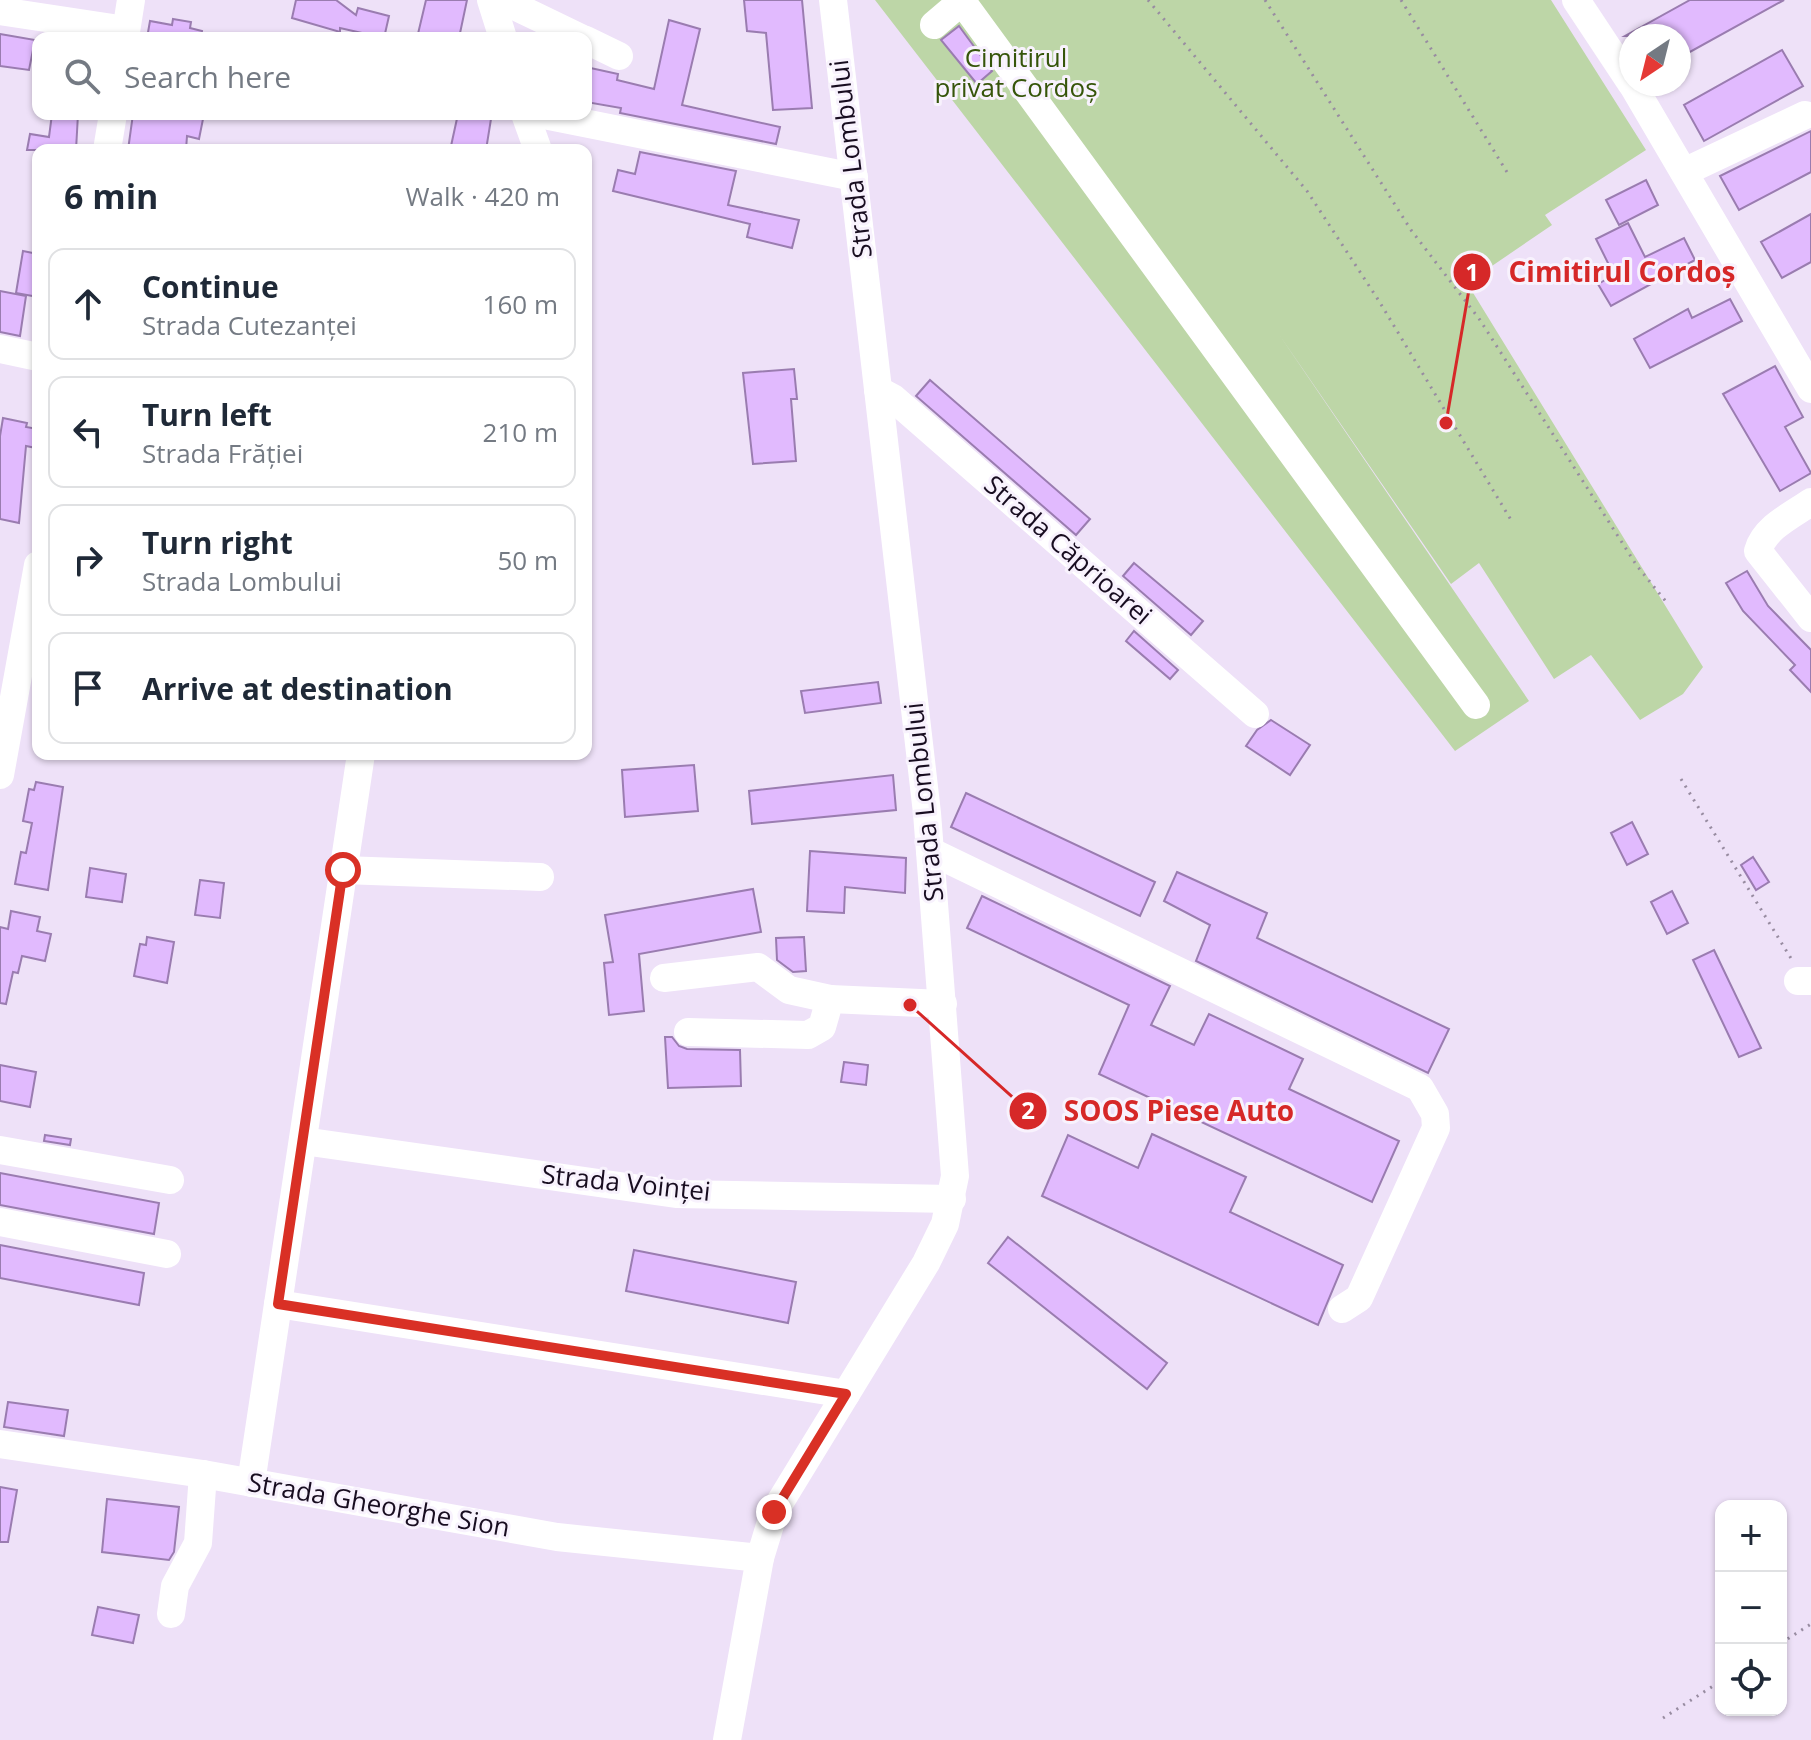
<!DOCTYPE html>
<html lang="en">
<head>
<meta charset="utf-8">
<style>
  body { margin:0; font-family:"Open Sans",sans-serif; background:#f2f2f3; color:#1f2937 }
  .controls { position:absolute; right:24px; bottom:24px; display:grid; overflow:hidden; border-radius:16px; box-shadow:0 2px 6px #0004 }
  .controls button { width:72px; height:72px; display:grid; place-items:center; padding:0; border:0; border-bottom:2px solid #e0e1e3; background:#fff; color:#1f2937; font:40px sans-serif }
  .compass { position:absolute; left:1619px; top:24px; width:72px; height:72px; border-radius:50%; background:#fff; box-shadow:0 2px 6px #0004; rotate:215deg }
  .stop { position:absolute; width:24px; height:24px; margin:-18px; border:6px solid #d93025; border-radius:50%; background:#fff }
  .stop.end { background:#d93025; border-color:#fff; box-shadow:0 2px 8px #0008 }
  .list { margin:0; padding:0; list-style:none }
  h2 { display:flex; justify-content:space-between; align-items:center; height:104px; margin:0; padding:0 32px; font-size:34px }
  h2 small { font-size:26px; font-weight:400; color:#747a83 }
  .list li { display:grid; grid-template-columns:52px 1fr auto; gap:24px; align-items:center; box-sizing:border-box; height:112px; margin:0 16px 16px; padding:0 16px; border:2px solid #e0e1e3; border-radius:16px }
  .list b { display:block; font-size:30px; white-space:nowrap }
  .list p { margin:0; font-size:26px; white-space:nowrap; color:#747a83 }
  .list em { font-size:26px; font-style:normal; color:#747a83 }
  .icon { flex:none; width:44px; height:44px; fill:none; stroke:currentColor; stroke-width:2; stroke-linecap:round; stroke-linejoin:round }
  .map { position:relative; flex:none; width:1811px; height:1740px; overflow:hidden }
  .search { position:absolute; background:#fff; box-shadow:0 2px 6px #0004; left:32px; top:32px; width:560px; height:88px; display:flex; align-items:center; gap:20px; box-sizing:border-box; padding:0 28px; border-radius:16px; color:#747a83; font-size:30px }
  .panel { position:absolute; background:#fff; box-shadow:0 2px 6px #0004; left:32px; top:144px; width:560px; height:616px; border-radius:16px }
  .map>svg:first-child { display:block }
</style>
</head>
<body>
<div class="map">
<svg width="1811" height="1740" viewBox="0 0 1811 1740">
  <rect width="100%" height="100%" fill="#eee1f8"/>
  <path fill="#bdd6a7" d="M875,0H1551L1646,150L1545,215L1552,225L1467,283L1703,667L1683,694L1640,720L1591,655L1554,679L1479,563L1451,584L1278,333L1529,701L1455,751Z"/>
  <g fill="#e1bafe" stroke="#9a7cb0" stroke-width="2">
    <path d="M296,0H336L356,15L358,8L389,16L384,38L340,28V32L292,18Z"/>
    <path d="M426,0H467L459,38H417Z"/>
    <path d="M744,0H802L812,108L773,110L766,33L747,31Z"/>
    <path d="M1690,0H1784L1679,58V36H1625Z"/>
    <path d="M173,19L191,22L190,28L202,31L201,38H147L150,21L172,25Z"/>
    <path d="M669,20L700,29L682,105L780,127L776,144L620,113L621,108L586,102V67L618,74L617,80L654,89Z"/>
    <path d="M959,26L992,71L977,84L941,40Z"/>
    <path d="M0,34L35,40L29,70L0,66Z"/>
    <path d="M1782,50L1803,86L1704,141L1684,105Z"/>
    <path d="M52,114H78L76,150H27L30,134L49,137Z"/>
    <path d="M133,114H204L199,139L187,136L186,150H128Z"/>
    <path d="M458,114L491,119L486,150L451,146Z"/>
    <path d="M1811,131V172L1739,210L1720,176Z"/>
    <path d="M640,152L736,171L728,205L799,220L792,248L747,237L750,224L613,191L618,170L635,174Z"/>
    <path d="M1646,180L1658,205L1619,225L1606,200Z"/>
    <path d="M1811,214V262L1782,278L1761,242Z"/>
    <path d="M1628,223L1645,257L1684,238L1695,260L1611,306L1598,284L1614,275L1596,239Z"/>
    <path d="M23,251L38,254V297L16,293Z"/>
    <path d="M0,291L26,296L20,336L0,332Z"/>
    <path d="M1730,299L1742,321L1650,368L1634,339L1688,309L1692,318Z"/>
    <path d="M1775,366L1803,417L1785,427L1811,473L1780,491L1723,394Z"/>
    <path d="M794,369L797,399H791L796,461L753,464L743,373Z"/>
    <path d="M930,380L1090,519L1076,535L916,396Z"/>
    <path d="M3,418L27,423L26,427L38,429L36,448L26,446L19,523L0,519V436Z"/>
    <path d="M1134,563L1203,621L1191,635L1123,576Z"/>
    <path d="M1747,571L1768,606L1811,650V692L1790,670L1795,665L1743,611L1726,583Z"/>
    <path d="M1134,631L1178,670L1170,679L1126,641Z"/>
    <path d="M878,682L881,703L805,713L801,691Z"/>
    <path d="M1271,720L1310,745L1290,775L1246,746L1257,730Z"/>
    <path d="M694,765L698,811L625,817L622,770Z"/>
    <path d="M893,775L896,810L752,824L749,791Z"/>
    <path d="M36,782L63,787L48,890L15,884L21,852L26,853L32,823L23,821L29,789L34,790Z"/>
    <path d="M966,793L1155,882L1140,916L951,827Z"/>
    <path d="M1632,822L1648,854L1627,865L1611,833Z"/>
    <path d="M810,851L906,858L905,893L845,887L844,913L807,911Z"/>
    <path d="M1753,857L1769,882L1756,890L1741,865Z"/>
    <path d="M90,868L126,874L122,902L86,897Z"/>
    <path d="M1177,872L1267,913L1257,938L1449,1029L1428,1073L1196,961L1210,925L1164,901Z"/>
    <path d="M200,880L224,883L220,918L195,915Z"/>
    <path d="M753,889L761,932L639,954L644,1011L609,1015L604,963L613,962L605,915Z"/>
    <path d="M1672,891L1688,923L1667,934L1651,902Z"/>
    <path d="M982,896L1170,986L1151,1025L1194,1045L1209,1014L1303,1059L1289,1089L1399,1141L1372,1202L1099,1074L1129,1005L967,928Z"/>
    <path d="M11,911L40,917L37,931L51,934L45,961L22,956L18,973L13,972L6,1004L0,1003V927L8,929Z"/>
    <path d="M147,937L174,942L167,983L134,976L140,944L146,945Z"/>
    <path d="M804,937L806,971L793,972L777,960L776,938Z"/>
    <path d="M1714,950L1761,1048L1739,1057L1693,960Z"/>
    <path d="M665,1037H672L679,1046L687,1049L740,1050L741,1086L668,1088Z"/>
    <path d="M844,1062L868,1065L866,1085L841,1082Z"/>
    <path d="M0,1065L36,1072L30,1107L0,1101Z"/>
    <path d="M1152,1134L1246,1177L1230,1212L1343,1265L1318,1325L1042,1196L1068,1135L1138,1168Z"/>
    <path d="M45,1135L71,1139L70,1145L44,1141Z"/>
    <path d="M0,1173L159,1203L154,1234L0,1205Z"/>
    <path d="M1008,1237L1167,1363L1147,1389L988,1263Z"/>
    <path d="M0,1245L144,1273L139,1305L0,1278Z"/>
    <path d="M634,1250L796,1282L788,1323L626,1291Z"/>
    <path d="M8,1402L68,1410L64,1436L4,1427Z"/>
    <path d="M0,1487L17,1490L8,1542H0Z"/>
    <path d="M107,1499L179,1507L174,1552L169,1560L102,1552Z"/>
    <path d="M98,1607L139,1615L133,1643L92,1635Z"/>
  </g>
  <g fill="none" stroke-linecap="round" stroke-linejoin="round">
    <g stroke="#988ca1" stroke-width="3" stroke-dasharray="2 6" stroke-linecap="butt">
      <path d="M1148,0L1307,191L1379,301L1511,520"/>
      <path d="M1265,0L1411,230L1480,320L1637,566L1668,604"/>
      <path d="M1401,0L1510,177"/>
      <path d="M1681,779L1792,960"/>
      <path d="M1781,1643L1811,1624"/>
      <path d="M1663,1718L1721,1681"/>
    </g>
    <g stroke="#fff" stroke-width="28">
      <path d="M491,0L503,38"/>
      <path d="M502,0L581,38"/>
      <path d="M961,0L1476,705"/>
      <path d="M1576,0L1631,83"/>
      <path d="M0,11L126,30"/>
      <path d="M934,25L962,1"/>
      <path d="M125,38L131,0"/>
      <path d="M586,40L619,56"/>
      <path d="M1632,84L1811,389"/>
      <path d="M525,114L538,150"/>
      <path d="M539,114L854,177"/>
      <path d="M107,150L113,114"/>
      <path d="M1684,172L1805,115"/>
      <path d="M0,349L38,357"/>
      <path d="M878,390L893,398L1255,714"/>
      <path d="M1811,502C1792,515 1764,528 1758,551L1811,618"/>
      <path d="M0,775L38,565"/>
      <path d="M930,851L1420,1088L1435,1114L1436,1128L1359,1298L1342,1309"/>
      <path d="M343,870L540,877"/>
      <path d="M664,978L758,967L789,990L830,999"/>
      <path d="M1798,981H1811"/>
      <path d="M688,1032L808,1035L822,1027L830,999L943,1004"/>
      <path d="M303,1141L676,1194L952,1199"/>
      <path d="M0,1150L170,1180"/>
      <path d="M0,1222L167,1254"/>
      <path d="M278,1304L846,1394"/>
      <path d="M0,1444L203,1474L557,1537L760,1558"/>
      <path d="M251,1483L361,754"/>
      <path d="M171,1614L175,1586L198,1543L203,1474"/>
      <path d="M727,1740L760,1558L774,1512L926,1263L945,1224L955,1176L927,813L833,0"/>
    </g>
  </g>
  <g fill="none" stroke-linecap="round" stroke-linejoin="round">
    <path stroke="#d93025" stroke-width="10" d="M343,870L278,1304L846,1394L774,1512"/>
  </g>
  <g text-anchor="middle" stroke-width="6" stroke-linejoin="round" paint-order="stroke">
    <g font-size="26" fill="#36550a" stroke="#f8f2fd">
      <text x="1016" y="67">Cimitirul<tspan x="1016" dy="30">privat Cordoș</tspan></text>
    </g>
    <g font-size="26" fill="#180d20" stroke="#f8f2fd">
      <text transform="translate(851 159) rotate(-97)" y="9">Strada Lombului</text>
      <text transform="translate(1068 550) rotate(41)" y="9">Strada Căprioarei</text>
      <text transform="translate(924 802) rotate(-96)" y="9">Strada Lombului</text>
      <text transform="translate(626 1183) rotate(6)" y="9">Strada Voinței</text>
      <text transform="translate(379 1505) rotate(10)" y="9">Strada Gheorghe Sion</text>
    </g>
  </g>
  <path fill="none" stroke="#d62828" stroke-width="3" d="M1446 423L1472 272M910 1005L1028 1111"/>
  <g fill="#d62828" stroke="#f8f2fd" stroke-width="3">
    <circle cx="1446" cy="423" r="8"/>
    <circle cx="910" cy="1005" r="8"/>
    <circle cx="1472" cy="272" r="20"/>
    <circle cx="1028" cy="1111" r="20"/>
  </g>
  <g font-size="24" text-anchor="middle" font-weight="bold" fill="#fff">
    <text x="1472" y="281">1</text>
    <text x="1028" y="1119">2</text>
  </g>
  <g font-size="28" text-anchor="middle" font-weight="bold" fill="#d62828" stroke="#f8f2fd" stroke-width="6" stroke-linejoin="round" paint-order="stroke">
    <text x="1622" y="282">Cimitirul Cordoș</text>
    <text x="1179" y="1121">SOOS Piese Auto</text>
  </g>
</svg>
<div class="controls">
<button>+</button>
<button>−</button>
<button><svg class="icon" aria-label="locate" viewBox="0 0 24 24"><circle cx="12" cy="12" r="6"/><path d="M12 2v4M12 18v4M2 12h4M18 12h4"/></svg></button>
</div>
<svg class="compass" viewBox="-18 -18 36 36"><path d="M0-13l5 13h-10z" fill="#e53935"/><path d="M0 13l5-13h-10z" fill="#747a83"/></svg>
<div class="stop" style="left:343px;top:870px"></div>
<div class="stop end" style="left:774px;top:1512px"></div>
<div class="search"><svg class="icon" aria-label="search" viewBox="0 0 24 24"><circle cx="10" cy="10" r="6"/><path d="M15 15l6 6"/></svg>Search here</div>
<section class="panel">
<h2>6 min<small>Walk · 420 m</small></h2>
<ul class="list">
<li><svg class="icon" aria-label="ahead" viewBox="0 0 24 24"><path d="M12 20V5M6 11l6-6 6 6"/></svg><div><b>Continue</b><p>Strada Cutezanței</p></div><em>160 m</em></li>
<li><svg class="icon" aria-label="left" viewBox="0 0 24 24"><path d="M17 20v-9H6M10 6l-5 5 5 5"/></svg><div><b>Turn left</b><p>Strada Frăției</p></div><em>210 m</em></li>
<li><svg class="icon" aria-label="right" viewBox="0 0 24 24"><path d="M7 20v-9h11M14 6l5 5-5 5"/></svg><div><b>Turn right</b><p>Strada Lombului</p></div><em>50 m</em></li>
<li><svg class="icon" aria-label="arrive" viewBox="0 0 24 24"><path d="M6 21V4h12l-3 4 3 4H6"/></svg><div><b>Arrive at destination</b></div></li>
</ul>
</section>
</div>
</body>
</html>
